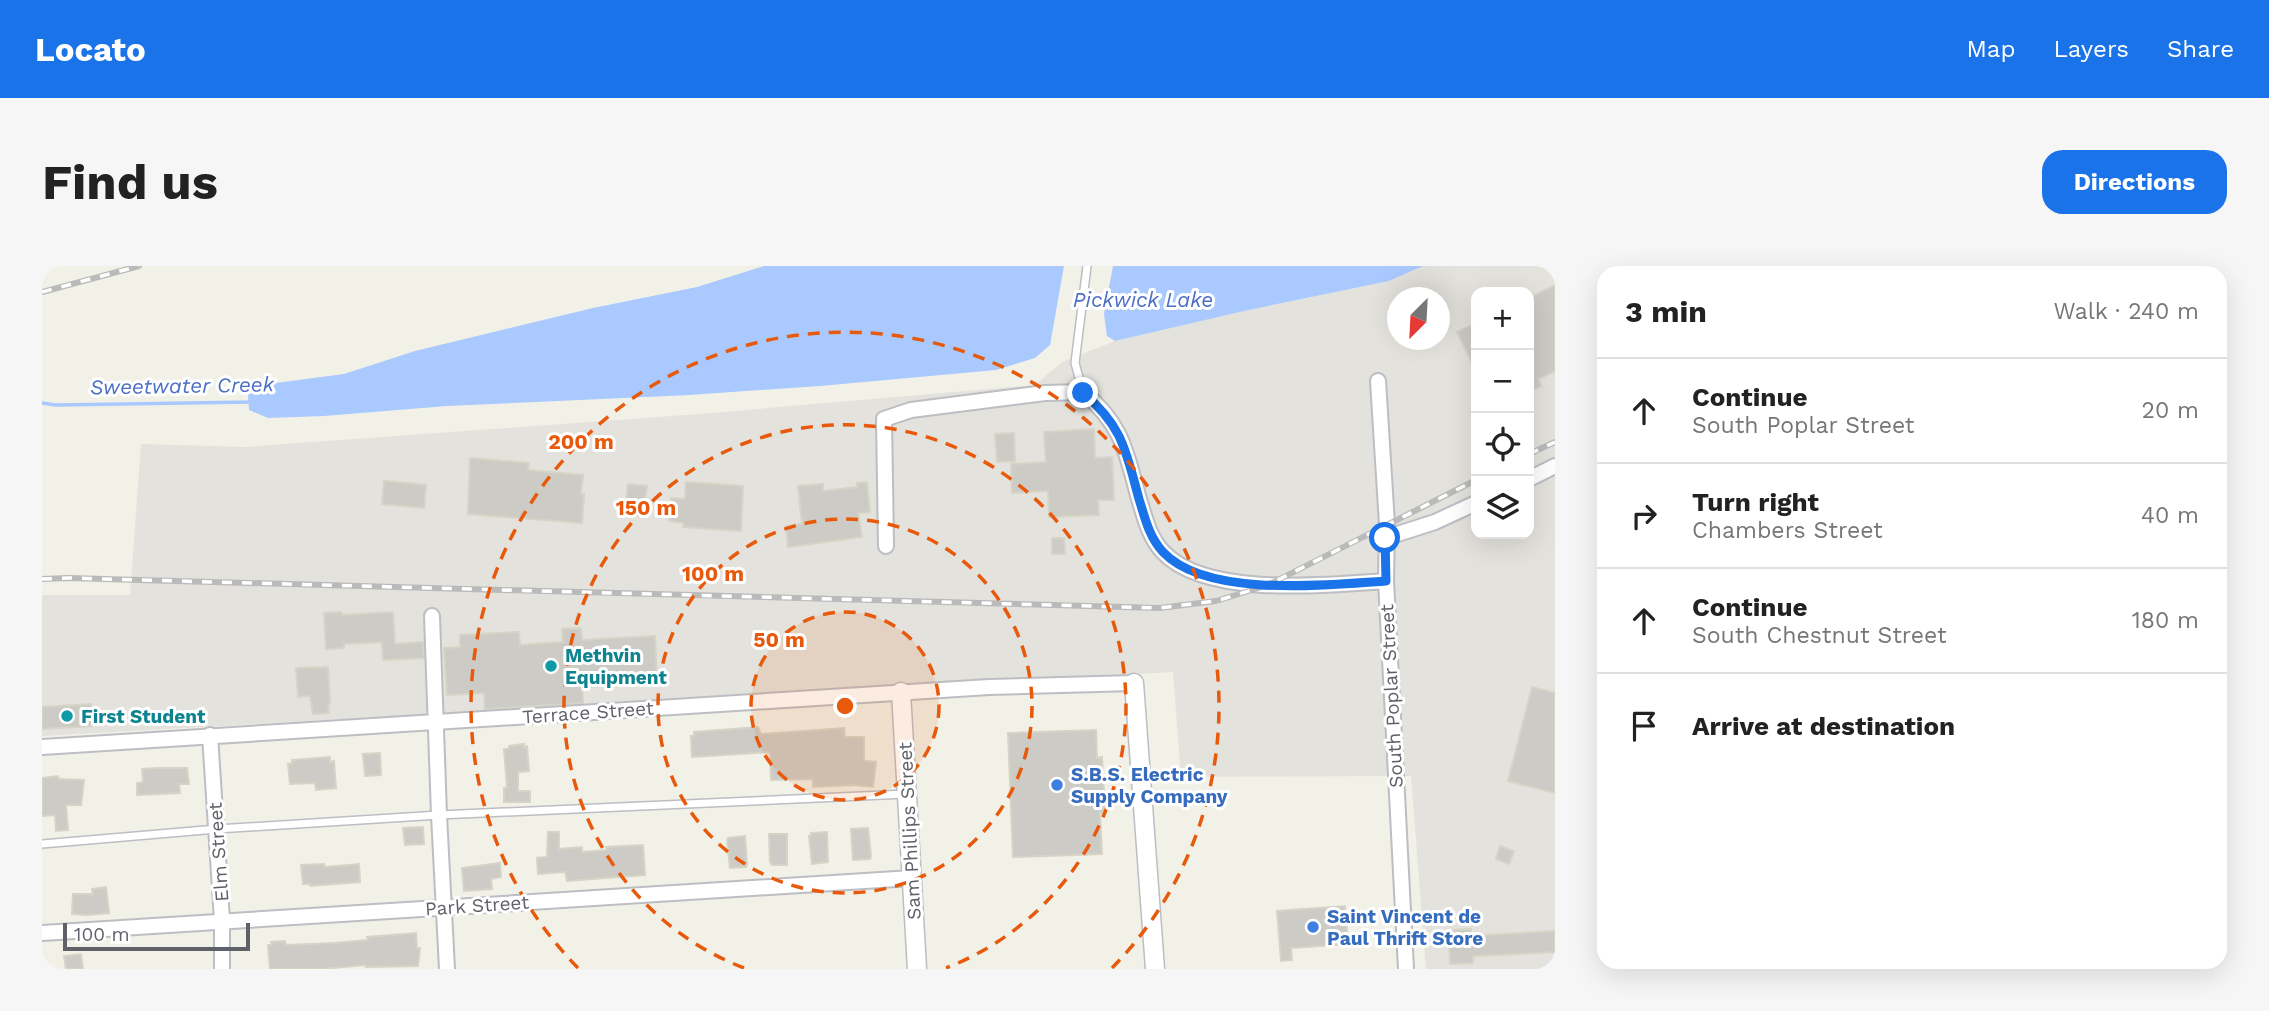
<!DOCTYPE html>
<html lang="en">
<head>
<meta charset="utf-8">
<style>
  body { margin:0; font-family:"Work Sans",sans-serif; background:#f6f6f6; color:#222 }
  .controls { position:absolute; right:21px; top:21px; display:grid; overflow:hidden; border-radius:14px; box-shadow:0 7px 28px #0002 }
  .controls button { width:63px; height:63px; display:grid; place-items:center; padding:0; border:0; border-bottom:2px solid #e0e0e0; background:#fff; color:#222; font:35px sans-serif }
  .compass { position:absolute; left:1345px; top:21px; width:63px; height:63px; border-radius:50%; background:#fff; box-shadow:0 7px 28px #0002; rotate:204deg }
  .scale { position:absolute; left:21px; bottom:18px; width:187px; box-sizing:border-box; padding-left:7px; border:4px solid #5f6168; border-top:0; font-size:19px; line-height:24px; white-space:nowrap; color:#5f6168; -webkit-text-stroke:5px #fff; paint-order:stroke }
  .stop { position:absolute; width:21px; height:21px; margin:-16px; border:5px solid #1a73e8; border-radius:50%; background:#fff }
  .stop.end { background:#1a73e8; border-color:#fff; box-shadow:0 2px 7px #0008 }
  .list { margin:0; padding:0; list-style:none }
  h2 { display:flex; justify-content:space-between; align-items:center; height:91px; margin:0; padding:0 28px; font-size:30px }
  h2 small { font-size:23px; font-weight:400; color:#767676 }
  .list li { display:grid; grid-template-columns:46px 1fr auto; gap:21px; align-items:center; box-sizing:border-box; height:105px; padding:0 28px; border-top:2px solid #e0e0e0 }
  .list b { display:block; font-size:26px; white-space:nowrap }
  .list p { margin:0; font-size:23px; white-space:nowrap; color:#767676 }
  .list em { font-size:23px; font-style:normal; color:#767676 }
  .icon { flex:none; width:38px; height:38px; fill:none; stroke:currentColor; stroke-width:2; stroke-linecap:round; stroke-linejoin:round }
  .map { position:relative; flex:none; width:1513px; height:703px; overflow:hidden; border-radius:21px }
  header { display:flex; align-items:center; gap:42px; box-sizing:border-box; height:98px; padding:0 35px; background:#1a73e8; color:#fff }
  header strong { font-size:33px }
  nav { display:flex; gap:38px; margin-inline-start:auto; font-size:24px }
  .intro { display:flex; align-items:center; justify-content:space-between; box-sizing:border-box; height:168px; padding:0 42px }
  h1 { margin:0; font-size:49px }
  .button { padding:18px 32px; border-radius:21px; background:#1a73e8; color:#fff; font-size:24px; font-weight:700 }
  main { display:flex; gap:42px; padding:0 42px }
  aside { flex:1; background:#fff; border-radius:21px; box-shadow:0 7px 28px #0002 }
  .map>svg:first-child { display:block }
</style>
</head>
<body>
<header>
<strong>Locato</strong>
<nav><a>Map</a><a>Layers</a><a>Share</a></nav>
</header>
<div class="intro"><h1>Find us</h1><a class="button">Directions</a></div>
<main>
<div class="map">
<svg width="1513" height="703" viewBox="0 0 1513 703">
  <rect width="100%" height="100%" fill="#f1f1e8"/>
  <path fill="#e3e2dc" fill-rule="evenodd" d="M1381,0H1513V703H1384L1369,510L1139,511L1131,406L0,470V329H88L99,178L203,181L657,148L993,119L1020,96L1073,75L1202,45L1347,15ZM1434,26H1487V268H1434ZM1356,32H1398V74H1356Z"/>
  <g fill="#aac9fe">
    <path d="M722,0H1022L1008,79L993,92L954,104L778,120L647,129L405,140L282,150L226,152L207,144L206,129L226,118L302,108L373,85L551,42L655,21Z"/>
    <path d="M1071,0H1381L1347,15L1202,45L1073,75L1065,70L1062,48Z"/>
  </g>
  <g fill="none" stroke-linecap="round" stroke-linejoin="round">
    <path stroke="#aac9fe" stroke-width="3.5" d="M0,137L14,139L211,136"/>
  </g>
  <g fill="#cccbc5" stroke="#d6d4c6" stroke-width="2">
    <path d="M1513,19V105L1496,113L1499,120L1487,126V32Z"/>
    <path d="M1434,57V105L1415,66Z"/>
    <path d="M1052,163L1053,192L1070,191L1072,234H1056L1057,249L1007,251L1006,225L970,227L969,198L1004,196L1002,166Z"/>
    <path d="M972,167L973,195L955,196L953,168Z"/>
    <path d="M428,192L487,197L486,204L541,209L539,228H542L540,257L426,248Z"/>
    <path d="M342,215L384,219L382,242L340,238Z"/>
    <path d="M644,216L701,220L699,265L641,261L642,257L627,255L629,232L643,233Z"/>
    <path d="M825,216L828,246L816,247L820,271L746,281L744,260L760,258L756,220L781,218V225L815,221V217Z"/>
    <path d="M586,218L605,220L601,249L583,247Z"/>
    <path d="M1010,272H1022L1023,288H1010Z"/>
    <path d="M299,346L300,349L351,346L353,378L381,376L382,392L341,394L340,376L302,378V382L284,383L282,347Z"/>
    <path d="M539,362L540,374L613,370L615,418L540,421L541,437L443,443L442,427L405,429L402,382L418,381V369L477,366L478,379L521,376L520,363Z"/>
    <path d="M286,401L288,438H286L287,447L271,448L268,430L256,431L254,402Z"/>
    <path d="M1490,421L1513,427V527L1466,515Z"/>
    <path d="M49,438L50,460L0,463V441Z"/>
    <path d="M716,461L719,468L802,462L803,471H822V495L834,496L831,521L812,519L771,521V513L729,514L728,486L650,491L649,470H652V466Z"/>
    <path d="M1054,464L1055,492L1060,491L1063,547H1058L1060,588L971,591L966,467Z"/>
    <path d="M482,478V481L485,480L487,505L476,506V525H488V536H462V522H465L462,483H467V480Z"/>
    <path d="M338,487L339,509L323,510L321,488Z"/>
    <path d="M288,491V496L292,495L294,522L274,524L273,517L248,518L246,498L250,497V494Z"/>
    <path d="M117,502H145L147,518H137L138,527L95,529V517L101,516L100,503Z"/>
    <path d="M16,510L17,513L42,514L39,539H24L26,564L14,565L13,549L0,550V512Z"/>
    <path d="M381,561L382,578L363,579L361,562Z"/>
    <path d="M826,562L829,590L828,593L811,594L809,563Z"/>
    <path d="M506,566H517V583L540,581V586L565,584L564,581L601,579L603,609L525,615L523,606L496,608L495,592L505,591Z"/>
    <path d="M785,566L786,596L770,598L767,570H769V567Z"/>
    <path d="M727,568H745V599H730L728,596Z"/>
    <path d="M703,570L705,599L704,601L688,602L685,575L686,572Z"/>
    <path d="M1458,580L1472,585L1467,598L1454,593Z"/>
    <path d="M458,597L459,611L449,613L450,623L422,625L420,602Z"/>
    <path d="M282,598L283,601L317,598L318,616L268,620V618H261L259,599Z"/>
    <path d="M64,621L67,647L46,649L30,648L31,628H51L50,623Z"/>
    <path d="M1303,640L1306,678L1249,682L1250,694L1239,695L1235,645Z"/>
    <path d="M1429,663V670L1513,665V686L1431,690V697L1408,698L1407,664Z"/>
    <path d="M374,667L375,682H378L376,700L324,701V699L279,703H228L226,679H230L229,676L243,675L244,679L292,677L326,674L325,671Z"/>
    <path d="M39,688L41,703H24L22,690Z"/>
  </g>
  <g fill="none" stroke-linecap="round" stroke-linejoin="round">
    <defs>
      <g id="service">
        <path d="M1041,126L1033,97L1045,0"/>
        <path d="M0,578L175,563L397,549L864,528"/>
      </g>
      <g id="minor">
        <path d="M1336,115L1345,258L1344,315L1364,703"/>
        <path d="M1487,213L1513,200"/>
        <path d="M1343,272L1393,256L1434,237"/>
        <path d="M844,280L842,153L869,144L1003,127L1041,126C1081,159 1084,186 1097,233C1103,252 1107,271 1121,286C1164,332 1286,319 1344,315"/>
        <path d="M390,350L397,549L405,703"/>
        <path d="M168,469L180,654V703"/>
        <path d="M0,481L947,421L1092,417"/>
        <path d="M0,667L870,612"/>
      </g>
      <g id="tertiary">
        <path d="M1092,417L1113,703"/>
        <path d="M859,426L875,703"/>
      </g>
    </defs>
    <use href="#service" stroke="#bcbec3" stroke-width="10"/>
    <use href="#minor" stroke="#bcbec3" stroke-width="18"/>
    <use href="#tertiary" stroke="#bcbec3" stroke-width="21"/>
    <use href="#service" stroke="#fff" stroke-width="7"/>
    <use href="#minor" stroke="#fff" stroke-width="14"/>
    <use href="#tertiary" stroke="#fff" stroke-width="18"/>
    <defs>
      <g id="rail">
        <path d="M0,26L97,0"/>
        <path d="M1487,188L1513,176"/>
        <path d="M0,313L27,312L1118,342L1174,335L1226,319L1434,214"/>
      </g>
    </defs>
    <use href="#rail" stroke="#bababb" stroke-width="6"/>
    <use href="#rail" stroke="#fff" stroke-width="3.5" stroke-dasharray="10" stroke-linecap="butt"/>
  </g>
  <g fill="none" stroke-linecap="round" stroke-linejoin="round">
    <path stroke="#1a73e8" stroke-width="9" d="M1041,127C1081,160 1084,186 1097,233C1103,252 1107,271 1121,286C1164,332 1285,319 1344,315L1343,272"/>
  </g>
  <circle cx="803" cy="440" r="94" fill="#e8590c" fill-opacity=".12"/>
  <g fill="none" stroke="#e8590c" stroke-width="3.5" stroke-dasharray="12 9">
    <circle cx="803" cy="440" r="94"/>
    <circle cx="803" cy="440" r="187"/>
    <path d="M702 702A281 281 0 1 1 904 702"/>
    <path d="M536 702A374 374 0 1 1 1070 702"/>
  </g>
  <g fill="#0f9aa8" stroke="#fff" stroke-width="2.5">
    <circle cx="509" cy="400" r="7"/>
    <circle cx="25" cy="450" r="7"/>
  </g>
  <g fill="#3f7fe0" stroke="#fff" stroke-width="2.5">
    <circle cx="1015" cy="519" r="7"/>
    <circle cx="1271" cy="661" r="7"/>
  </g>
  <g text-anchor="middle" stroke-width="6" stroke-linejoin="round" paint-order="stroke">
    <g font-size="19" font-weight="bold" fill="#0d838f" stroke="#fff" text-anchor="start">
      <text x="523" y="396">Methvin<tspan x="523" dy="22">Equipment</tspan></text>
      <text x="39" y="457">First Student</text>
    </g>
    <g font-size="19" fill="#5f6168" stroke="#fff">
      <text transform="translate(1349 430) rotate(-93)" y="7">South Poplar Street</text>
      <text transform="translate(546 446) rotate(-4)" y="7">Terrace Street</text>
      <text transform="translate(867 565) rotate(-93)" y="7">Sam Phillips Street</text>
      <text transform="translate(176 586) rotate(-94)" y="7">Elm Street</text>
      <text transform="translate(435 639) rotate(-4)" y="7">Park Street</text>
    </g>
    <g font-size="19" font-weight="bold" fill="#366cbe" stroke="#fff" text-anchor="start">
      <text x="1029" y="515">S.B.S. Electric<tspan x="1029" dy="22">Supply Company</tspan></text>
      <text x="1285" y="657">Saint Vincent de<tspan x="1285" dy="22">Paul Thrift Store</tspan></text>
    </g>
    <g font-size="21" font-style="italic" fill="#4b6ec4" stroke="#fff">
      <text x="1101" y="41">Pickwick Lake</text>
      <text transform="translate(140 120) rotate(-1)" y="7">Sweetwater Creek</text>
    </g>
  </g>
  <circle cx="803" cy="440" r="10" fill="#e8590c" stroke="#fff" stroke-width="3.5"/>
  <g font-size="21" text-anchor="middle" font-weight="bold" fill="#e8590c" stroke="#fff" stroke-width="6" stroke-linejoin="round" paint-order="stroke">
    <text x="539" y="183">200 m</text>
    <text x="604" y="249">150 m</text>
    <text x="671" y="315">100 m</text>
    <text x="737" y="381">50 m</text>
  </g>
</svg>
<div class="controls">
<button>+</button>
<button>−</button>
<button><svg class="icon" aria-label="locate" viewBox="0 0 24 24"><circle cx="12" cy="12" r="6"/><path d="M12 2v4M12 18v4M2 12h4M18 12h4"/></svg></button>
<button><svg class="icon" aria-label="layers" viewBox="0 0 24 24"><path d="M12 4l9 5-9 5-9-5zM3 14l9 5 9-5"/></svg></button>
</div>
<svg class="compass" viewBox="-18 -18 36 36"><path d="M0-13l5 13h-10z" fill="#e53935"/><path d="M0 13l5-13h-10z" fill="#767676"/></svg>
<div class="scale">100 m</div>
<div class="stop" style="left:1343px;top:272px"></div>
<div class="stop end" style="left:1041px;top:127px"></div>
</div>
<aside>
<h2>3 min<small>Walk · 240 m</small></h2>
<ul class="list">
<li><svg class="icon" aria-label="ahead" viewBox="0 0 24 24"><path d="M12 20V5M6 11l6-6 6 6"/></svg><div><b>Continue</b><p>South Poplar Street</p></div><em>20 m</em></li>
<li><svg class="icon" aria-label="right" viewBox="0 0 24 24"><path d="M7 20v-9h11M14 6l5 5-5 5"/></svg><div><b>Turn right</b><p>Chambers Street</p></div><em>40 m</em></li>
<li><svg class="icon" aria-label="ahead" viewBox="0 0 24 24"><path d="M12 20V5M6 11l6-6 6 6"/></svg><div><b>Continue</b><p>South Chestnut Street</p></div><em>180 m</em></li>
<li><svg class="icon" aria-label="arrive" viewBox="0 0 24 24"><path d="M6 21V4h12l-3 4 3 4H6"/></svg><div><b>Arrive at destination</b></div></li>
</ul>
</aside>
</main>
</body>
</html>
